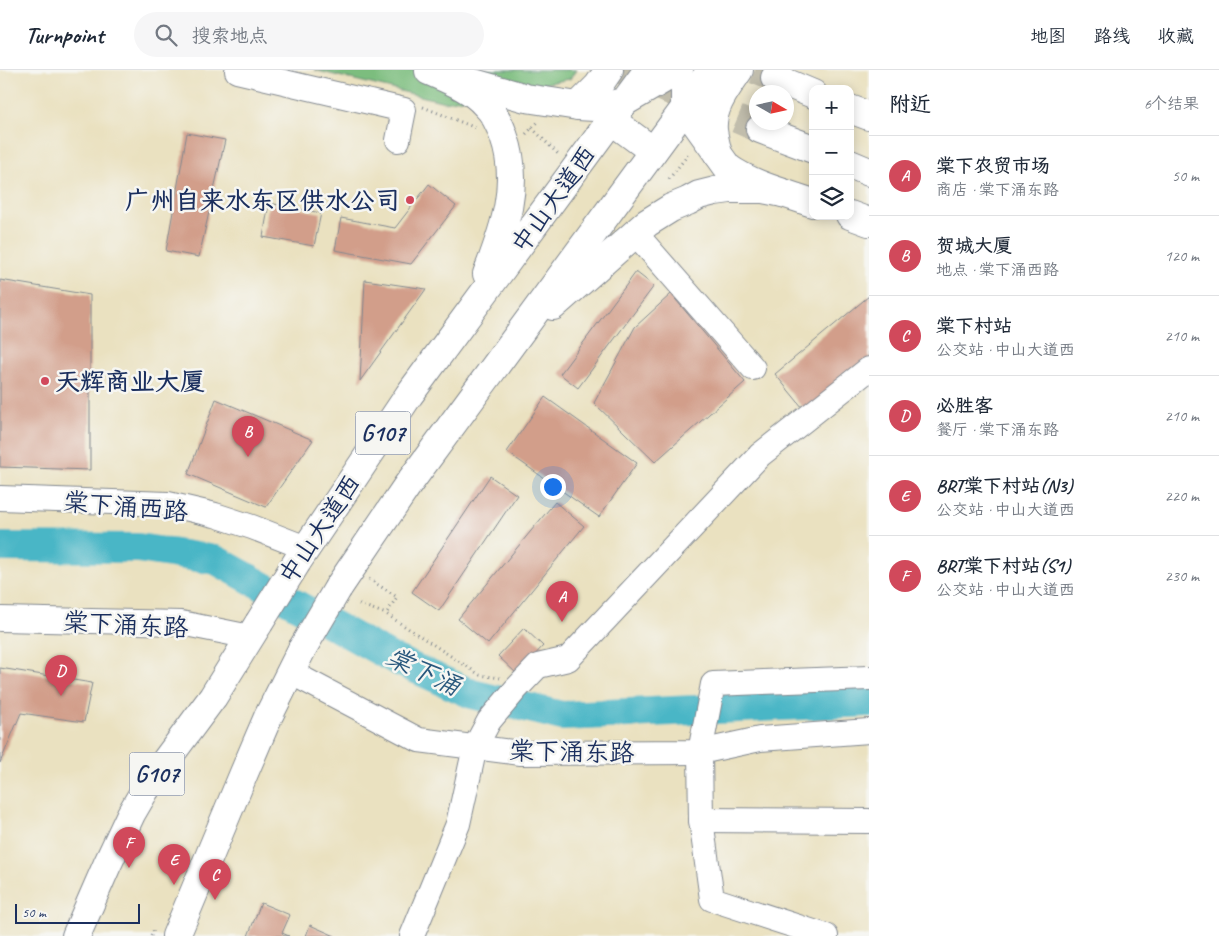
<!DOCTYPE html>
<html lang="zh">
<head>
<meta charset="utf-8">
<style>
  body { margin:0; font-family:Caveat,"LXGW WenKai TC",sans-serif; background:#f6f6f7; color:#1f2937 }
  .controls { position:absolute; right:15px; top:15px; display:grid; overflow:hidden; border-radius:10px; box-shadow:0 2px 12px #0003 }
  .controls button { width:45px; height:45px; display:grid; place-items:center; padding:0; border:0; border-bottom:1px solid #e0e1e3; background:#fff; color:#1f2937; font:25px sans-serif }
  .compass { position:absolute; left:749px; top:15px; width:45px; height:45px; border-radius:50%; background:#fff; box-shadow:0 2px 12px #0003; rotate:99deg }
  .scale { position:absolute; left:15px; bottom:12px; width:125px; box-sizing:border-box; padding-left:5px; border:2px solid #1b2f5e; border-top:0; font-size:14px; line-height:18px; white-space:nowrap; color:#1b2f5e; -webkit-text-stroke:4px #f6f6f2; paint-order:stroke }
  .you { position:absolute; left:552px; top:416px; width:18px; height:18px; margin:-12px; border:4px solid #fff; border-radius:50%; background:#1a73e8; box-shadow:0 0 0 8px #1a73e833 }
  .badge { display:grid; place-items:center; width:32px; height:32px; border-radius:50%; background:#d1495b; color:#fff; font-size:16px; font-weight:700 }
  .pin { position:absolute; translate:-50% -41px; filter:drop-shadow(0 1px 2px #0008) }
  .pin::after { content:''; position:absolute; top:26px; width:18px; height:15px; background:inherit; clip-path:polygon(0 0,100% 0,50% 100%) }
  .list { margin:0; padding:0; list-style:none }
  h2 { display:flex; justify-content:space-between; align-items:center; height:65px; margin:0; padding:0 20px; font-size:21px }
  h2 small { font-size:16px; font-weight:400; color:#747a83 }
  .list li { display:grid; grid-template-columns:32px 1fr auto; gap:15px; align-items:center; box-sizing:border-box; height:80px; padding:0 20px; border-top:1px solid #e0e1e3 }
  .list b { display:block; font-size:19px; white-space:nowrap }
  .list p { margin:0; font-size:16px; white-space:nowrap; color:#747a83 }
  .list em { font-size:16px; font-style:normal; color:#747a83 }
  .icon { flex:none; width:28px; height:28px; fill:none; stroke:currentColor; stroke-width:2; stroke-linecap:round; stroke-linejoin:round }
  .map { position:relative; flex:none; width:869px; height:866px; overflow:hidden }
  header { display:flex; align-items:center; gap:30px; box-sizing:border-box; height:70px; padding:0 25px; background:#fff; border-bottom:1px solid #e0e1e3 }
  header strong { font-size:24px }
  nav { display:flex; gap:28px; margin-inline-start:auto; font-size:18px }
  .search { width:350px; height:45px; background:#f6f6f7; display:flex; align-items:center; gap:12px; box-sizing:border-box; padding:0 18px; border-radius:28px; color:#747a83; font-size:19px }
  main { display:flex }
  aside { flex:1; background:#fff }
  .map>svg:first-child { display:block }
</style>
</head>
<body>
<header>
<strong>Turnpoint</strong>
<div class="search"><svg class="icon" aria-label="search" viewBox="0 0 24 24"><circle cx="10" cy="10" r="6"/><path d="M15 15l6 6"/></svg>搜索地点</div>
<nav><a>地图</a><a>路线</a><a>收藏</a></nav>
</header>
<main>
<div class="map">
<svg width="869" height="866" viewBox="0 0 869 866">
  <rect width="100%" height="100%" fill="#f6f6f2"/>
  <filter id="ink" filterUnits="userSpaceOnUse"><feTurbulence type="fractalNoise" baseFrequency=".02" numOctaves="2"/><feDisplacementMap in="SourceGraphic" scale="10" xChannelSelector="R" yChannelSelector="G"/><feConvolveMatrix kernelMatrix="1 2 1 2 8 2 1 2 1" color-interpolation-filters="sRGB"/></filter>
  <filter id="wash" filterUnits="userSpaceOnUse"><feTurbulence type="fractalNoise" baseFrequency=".0096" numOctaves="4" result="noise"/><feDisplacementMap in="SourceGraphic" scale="20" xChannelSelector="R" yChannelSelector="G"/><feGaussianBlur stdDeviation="1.12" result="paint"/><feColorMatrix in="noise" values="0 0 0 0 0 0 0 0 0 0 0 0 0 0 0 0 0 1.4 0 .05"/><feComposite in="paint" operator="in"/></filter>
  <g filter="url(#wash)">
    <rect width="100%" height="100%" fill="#eae1c0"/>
    <path fill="#7cbd7e" stroke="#4c766e" d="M314,0H576L570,9L445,32Z"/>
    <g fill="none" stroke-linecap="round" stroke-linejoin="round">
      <path stroke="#4ab6c6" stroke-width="30" d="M0,477L138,478L216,490L394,589L472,624L562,646L869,632"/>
    </g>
    <g id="blocks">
      <g fill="#d29e8a">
        <path d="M187,63L225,70L199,187L166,181Z"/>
        <path d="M429,114L456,136L411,194L335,180L341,148L395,158Z"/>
        <path d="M269,133L321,143L314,176L263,167Z"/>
        <path d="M636,202L654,216L578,318L560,304Z"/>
        <path d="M0,210L90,225V400L0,397Z"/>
        <path d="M365,210L426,219L360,311Z"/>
        <path d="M671,224L745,312L655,392L594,333L635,257Z"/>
        <path d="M869,226V292L807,343L775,304Z"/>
        <path d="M545,327L637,393L599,447L507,382Z"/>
        <path d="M216,329L313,370L266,437L188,404Z"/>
        <path d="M490,406L517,425L439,541L412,522Z"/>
        <path d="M555,432L584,456L488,574L458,549Z"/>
        <path d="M524,558L543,576L517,604L498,586Z"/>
        <path d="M0,598L92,613L84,652L21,643L0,693Z"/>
        <path d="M261,833L290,845L282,863L289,866H248Z"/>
        <path d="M310,855L335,866H306Z"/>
      </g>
    </g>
  </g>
  <g filter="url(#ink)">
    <use href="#blocks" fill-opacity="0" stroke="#82888f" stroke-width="1"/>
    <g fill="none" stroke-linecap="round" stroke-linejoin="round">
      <g stroke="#c1bdac" stroke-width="28" stroke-dasharray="28 14" stroke-linecap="butt">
        <path d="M621,0L760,59"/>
        <path d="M755,0L775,8"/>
      </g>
      <defs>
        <g id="minor">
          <path d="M237,1L404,40L398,70"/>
          <path d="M635,163L753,298"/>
          <path d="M0,428L168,434L215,445L252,457L306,478"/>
          <path d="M0,549L181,553L250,567"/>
          <path d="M290,602L419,670L520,683L700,682L760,669L869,661"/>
          <path d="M701,750L869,751"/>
          <path d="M412,866L458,754L475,677L489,651L516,619L538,596L568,589L760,385L869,299"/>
          <path d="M826,866L712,829L701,750L700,682L713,614L869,608"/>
        </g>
        <g id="highway">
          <path d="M429,1C449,10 471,18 485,34C495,43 500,55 504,67C521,114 504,160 487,204"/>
          <path d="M775,8L813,24"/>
          <path d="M463,10L526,28L578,36L595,37L615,34L626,31L679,0"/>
          <path d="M685,20V38L728,98C752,115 785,123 813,133"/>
          <path d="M578,36L598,16L609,0"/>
          <path d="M850,39L869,46"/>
          <path d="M611,50L653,81"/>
          <path d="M760,59L813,79"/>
          <path d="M718,84C716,76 714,68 713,60C711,37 727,18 739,0"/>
          <path d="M850,94L869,102"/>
          <path d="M850,145L869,152"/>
          <path d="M553,236L647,153L671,138L688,131L699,125L715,121L730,119H763L783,123"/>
          <path d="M297,492L409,325L648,0"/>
          <path d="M338,518L407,416L685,38L711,0"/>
          <path d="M76,866L107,795L131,744L145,720L164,693L213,627L259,553"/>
          <path d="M176,866L244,703L268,647L302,579"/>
        </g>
      </defs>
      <use href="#minor" stroke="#82888f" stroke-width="26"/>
      <use href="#highway" stroke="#82888f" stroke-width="30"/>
      <g stroke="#82888f" stroke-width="3" stroke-dasharray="1 4" stroke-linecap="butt">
        <path d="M423,37L476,58"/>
        <path d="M532,58L560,86"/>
        <path d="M526,64L539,51"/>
        <path d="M669,109L690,82"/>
        <path d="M369,509L397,527L386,544L480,605L500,608"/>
        <path d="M359,534L386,544"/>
        <path d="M151,866L155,857"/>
      </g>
      <use href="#minor" stroke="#fff" stroke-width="24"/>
      <use href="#highway" stroke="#fff" stroke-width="28"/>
      <defs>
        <g id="highway-bridge">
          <path d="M259,553L297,492"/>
          <path d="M302,579L338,518"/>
        </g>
      </defs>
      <use href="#highway-bridge" stroke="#82888f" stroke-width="30" stroke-linecap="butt"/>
      <use href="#highway-bridge" stroke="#fff" stroke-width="28"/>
    </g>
  </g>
  <g fill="#d1495b" stroke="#f6f6f2" stroke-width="2">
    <circle cx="410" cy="130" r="5"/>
    <circle cx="45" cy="311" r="5"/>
  </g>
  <g text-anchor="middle" stroke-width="5" stroke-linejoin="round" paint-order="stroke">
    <g fill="#f6f6f2" stroke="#5d6b8a" stroke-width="1">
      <rect x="355.5" y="341.5" width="55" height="43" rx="4"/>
      <rect x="129.5" y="682.5" width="55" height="43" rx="4"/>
    </g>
    <g font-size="24" font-weight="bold" fill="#1b2f5e">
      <text x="383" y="371">G107</text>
      <text x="157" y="712">G107</text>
    </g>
    <g font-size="25" fill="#1b2f5e" stroke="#f6f6f2">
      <text transform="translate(553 129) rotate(-54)" y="9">中山大道西</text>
      <text transform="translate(126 436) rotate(5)" y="9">棠下涌西路</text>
      <text transform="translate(319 459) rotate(-56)" y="9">中山大道西</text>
      <text transform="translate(126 554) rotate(3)" y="9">棠下涌东路</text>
      <text transform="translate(572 681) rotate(1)" y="9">棠下涌东路</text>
    </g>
    <g font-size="25" font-weight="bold" fill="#1b2f5e" stroke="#f6f6f2" text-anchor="end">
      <text x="400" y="139">广州自来水东区供水公司</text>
      <text x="55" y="320" text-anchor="start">天辉商业大厦</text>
    </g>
    <g font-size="26" font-style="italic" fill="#29587d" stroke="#f6f6f2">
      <text transform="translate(424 601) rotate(25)" y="9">棠下涌</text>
    </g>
  </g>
</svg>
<div class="controls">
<button>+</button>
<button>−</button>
<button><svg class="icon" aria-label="layers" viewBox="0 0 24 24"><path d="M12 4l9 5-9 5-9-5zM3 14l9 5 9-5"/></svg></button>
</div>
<svg class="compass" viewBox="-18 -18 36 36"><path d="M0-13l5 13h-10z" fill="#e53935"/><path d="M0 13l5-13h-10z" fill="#747a83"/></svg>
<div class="scale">50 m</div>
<div class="you"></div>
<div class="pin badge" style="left:562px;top:552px">A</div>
<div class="pin badge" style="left:248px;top:387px">B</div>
<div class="pin badge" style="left:215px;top:830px">C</div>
<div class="pin badge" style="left:61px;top:626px">D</div>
<div class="pin badge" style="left:174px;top:815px">E</div>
<div class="pin badge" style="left:129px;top:798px">F</div>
</div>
<aside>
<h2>附近<small>6个结果</small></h2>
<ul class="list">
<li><span class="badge">A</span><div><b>棠下农贸市场</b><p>商店 · 棠下涌东路</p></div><em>50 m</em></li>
<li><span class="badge">B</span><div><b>贺城大厦</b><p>地点 · 棠下涌西路</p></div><em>120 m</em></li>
<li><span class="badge">C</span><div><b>棠下村站</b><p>公交站 · 中山大道西</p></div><em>210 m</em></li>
<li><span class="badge">D</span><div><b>必胜客</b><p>餐厅 · 棠下涌东路</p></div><em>210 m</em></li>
<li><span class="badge">E</span><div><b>BRT棠下村站(N3)</b><p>公交站 · 中山大道西</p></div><em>220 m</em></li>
<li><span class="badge">F</span><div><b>BRT棠下村站(S1)</b><p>公交站 · 中山大道西</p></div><em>230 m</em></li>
</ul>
</aside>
</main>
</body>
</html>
